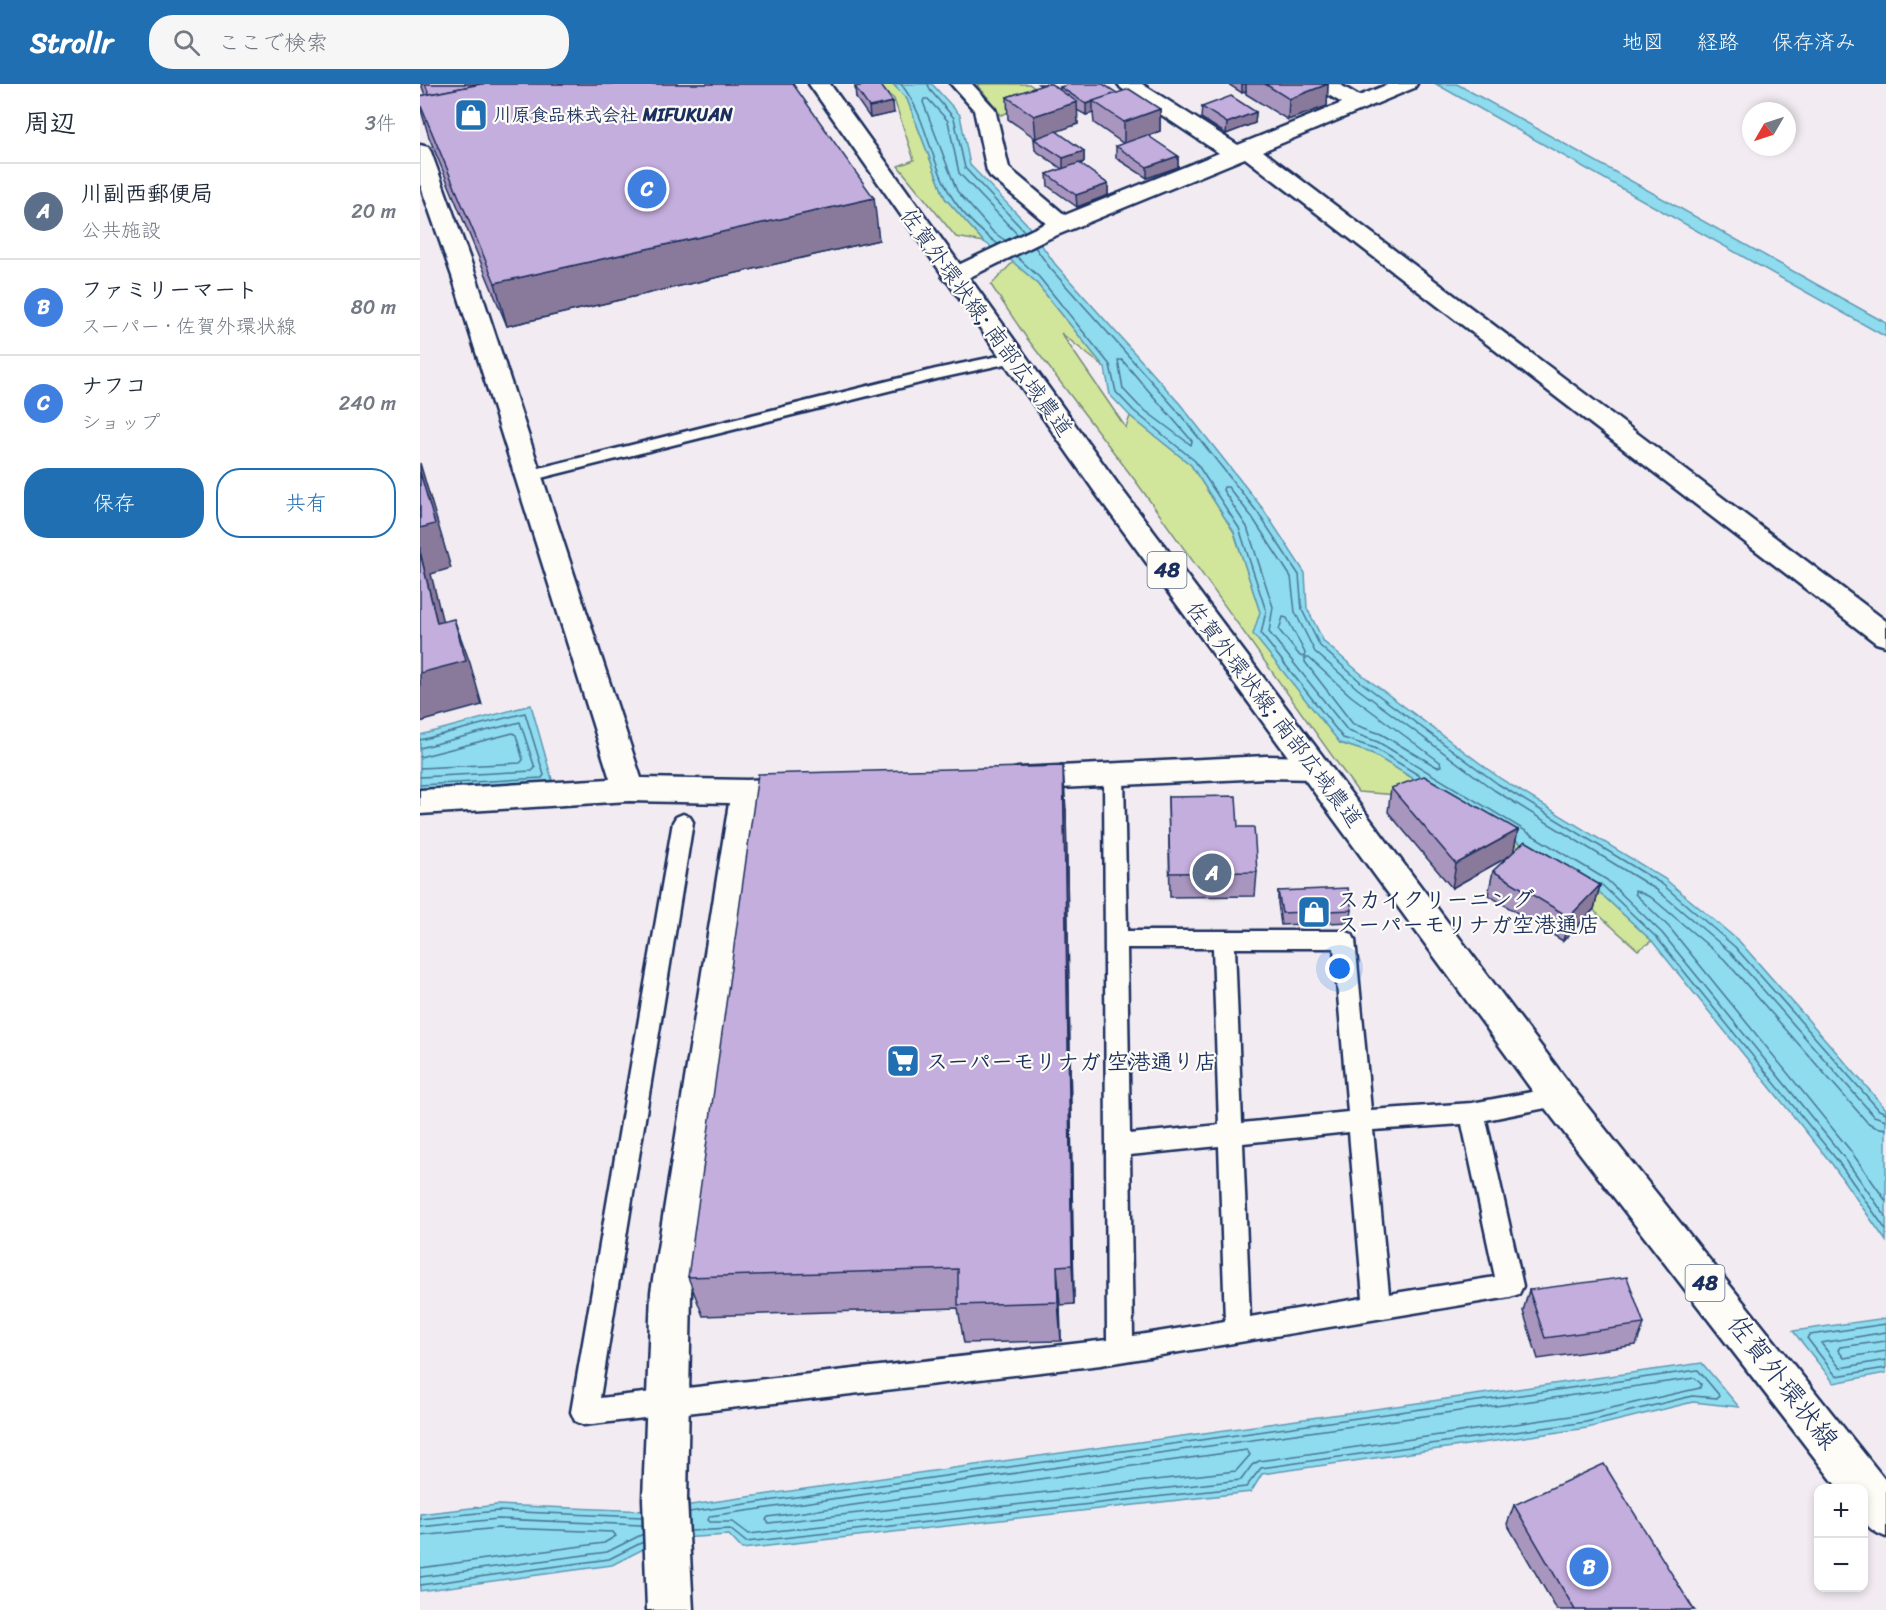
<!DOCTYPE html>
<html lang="ja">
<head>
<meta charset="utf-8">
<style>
  body { margin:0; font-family:Sriracha,"Klee One",sans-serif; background:#f6f6f7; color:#1f2937 }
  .controls { position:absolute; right:18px; bottom:18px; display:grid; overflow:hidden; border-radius:12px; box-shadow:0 3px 9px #0003 }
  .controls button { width:54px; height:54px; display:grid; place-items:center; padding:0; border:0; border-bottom:2px solid #e0e1e3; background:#fff; color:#1f2937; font:30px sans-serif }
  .compass { position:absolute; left:1322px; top:18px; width:54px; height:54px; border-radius:50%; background:#fff; box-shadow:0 3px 9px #0003; rotate:231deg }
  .you { position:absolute; left:920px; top:885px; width:21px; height:21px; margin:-15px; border:4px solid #fff; border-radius:50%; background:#1a73e8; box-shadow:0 0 0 9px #1a73e833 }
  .badge { display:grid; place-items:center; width:39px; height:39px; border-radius:50%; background:#1f6fb2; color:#fff; font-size:20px; font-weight:700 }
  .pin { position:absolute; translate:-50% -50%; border:3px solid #fff; box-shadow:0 2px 6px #0006 }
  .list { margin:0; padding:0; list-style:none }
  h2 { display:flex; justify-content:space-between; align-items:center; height:78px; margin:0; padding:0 24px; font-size:26px }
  h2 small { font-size:20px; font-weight:400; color:#747a83 }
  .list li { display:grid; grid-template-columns:39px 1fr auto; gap:18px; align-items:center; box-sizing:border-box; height:96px; padding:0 24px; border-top:2px solid #e0e1e3 }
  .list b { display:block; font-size:22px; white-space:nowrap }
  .list p { margin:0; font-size:20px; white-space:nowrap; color:#747a83 }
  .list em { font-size:20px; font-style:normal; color:#747a83 }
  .actions { display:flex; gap:12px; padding:18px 24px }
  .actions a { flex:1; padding:14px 0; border:2px solid #1f6fb2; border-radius:24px; text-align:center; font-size:21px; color:#1f6fb2 }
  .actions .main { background:#1f6fb2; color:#fff }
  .icon { flex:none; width:33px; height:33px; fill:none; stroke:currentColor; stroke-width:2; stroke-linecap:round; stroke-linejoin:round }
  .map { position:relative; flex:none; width:1466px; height:1526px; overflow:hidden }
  header { display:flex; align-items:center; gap:36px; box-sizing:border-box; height:84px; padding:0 30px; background:#1f6fb2; color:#fff }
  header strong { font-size:28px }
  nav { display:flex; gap:33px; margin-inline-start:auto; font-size:21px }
  .search { width:420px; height:54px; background:#f6f6f7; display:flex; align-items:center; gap:15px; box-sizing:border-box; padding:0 21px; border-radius:24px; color:#747a83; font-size:22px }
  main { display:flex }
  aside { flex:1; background:#fff }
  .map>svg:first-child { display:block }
</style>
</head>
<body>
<header>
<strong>Strollr</strong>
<div class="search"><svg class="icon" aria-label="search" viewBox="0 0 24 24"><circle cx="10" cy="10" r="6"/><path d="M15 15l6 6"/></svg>ここで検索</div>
<nav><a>地図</a><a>経路</a><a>保存済み</a></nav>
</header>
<main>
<aside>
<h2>周辺<small>3件</small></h2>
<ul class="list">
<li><span class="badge" style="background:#5c6f8a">A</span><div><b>川副西郵便局</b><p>公共施設</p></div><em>20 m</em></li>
<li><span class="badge" style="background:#3f7fe0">B</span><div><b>ファミリーマート</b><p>スーパー · 佐賀外環状線</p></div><em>80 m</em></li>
<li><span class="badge" style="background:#3f7fe0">C</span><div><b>ナフコ</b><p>ショップ</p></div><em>240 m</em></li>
</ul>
<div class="actions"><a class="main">保存</a><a>共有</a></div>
</aside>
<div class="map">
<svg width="1466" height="1526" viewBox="0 0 1466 1526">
  <rect width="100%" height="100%" fill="#f2ecf2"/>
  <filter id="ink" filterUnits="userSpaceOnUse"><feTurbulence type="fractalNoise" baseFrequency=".0167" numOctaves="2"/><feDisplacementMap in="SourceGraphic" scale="12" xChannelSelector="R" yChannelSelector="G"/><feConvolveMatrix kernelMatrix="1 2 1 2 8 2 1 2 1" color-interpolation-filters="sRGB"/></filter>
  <g filter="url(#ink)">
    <g fill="#d1e69b" stroke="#768a7c" stroke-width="1.5">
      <path d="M456,0H473L487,15L525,114L564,158L536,153L478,82L494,76L474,15Z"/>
      <path d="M557,0H609L628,14L581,31Z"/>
      <path d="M593,178L615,197L685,284L641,249L706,344L710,332L771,381L814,448L840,528L920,659L951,669L1177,806L1232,857L1218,866L1161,815L992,712L938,708L717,399L606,253L571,201Z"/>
    </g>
    <g fill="#8edced" stroke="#6097b4" stroke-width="1.5">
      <path d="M473,0H512L540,31L550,81L606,139L635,180L760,320L843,425L885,489L887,524L904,558L946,594L1081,695L1245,795L1320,858L1466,1025V1157L1412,1080L1232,857L1177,806L951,669L920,659L833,550L840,528L814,448L771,381L710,332L690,311L685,284L615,197L593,178L564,158L525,114L487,15Z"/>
      <path d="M1016,0H1037L1466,239V253Z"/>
      <path d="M111,621L133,699L0,707V651Z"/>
      <path d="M1466,1234V1289L1414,1299L1373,1247Z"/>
      <path d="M1282,1279L1319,1323L1273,1318L1167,1344L842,1390L831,1408L322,1465L309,1451L243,1455L192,1481L0,1507V1430L77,1421L228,1427Z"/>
    </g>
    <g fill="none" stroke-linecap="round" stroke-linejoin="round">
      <g stroke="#497497" stroke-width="1.5">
        <path d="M481,0C507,33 509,74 530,110C541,129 560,147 578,160"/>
        <path d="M508,0L510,6L534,34L545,84L605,148"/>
        <path d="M586,157L573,148L537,107L503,18L504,15H508L528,37L539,89L598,151"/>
        <path d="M615,163L630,184L755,324L838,429L879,491L882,526L900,562L942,599L1078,700L1242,800L1315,863L1459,1026L1466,1029"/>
        <path d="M596,172L619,193L690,281L696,308L714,327L775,377L819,444L846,527L841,550L923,654L954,664L1000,692"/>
        <path d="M698,276H702L772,357L771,361L719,322L703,305Z"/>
        <path d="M863,533L867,534L885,569L884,573L880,572L859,546Z"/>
        <path d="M885,574H889L931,612L1020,678L1021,682L1017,683L961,650L933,640L885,578Z"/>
        <path d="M0,656L105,629L124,691L122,694L0,701"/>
        <path d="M0,664L100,638L115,684L112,687L0,693"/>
        <path d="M0,673L93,649L96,651L103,676L100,679L0,684"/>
        <path d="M1182,801L1237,854L1417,1076L1466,1146"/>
        <path d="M1466,1036L1454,1032L1310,868L1237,806L1074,706L938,605L895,568L875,528L871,493L832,433L808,403H804L803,406L827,443L853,523L849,548L928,647L958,658L1187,796L1242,849L1423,1072L1466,1133"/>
        <path d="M1466,1045L1455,1043L1447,1038L1304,875L1232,814L1215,806V810L1249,843L1430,1066L1466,1117"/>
        <path d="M1466,1240L1390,1251L1387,1254L1416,1292L1466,1284"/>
        <path d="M1466,1248L1401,1259L1420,1284L1466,1276"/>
        <path d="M1466,1257L1420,1263L1418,1266L1424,1274L1466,1267"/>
        <path d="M1275,1294L1281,1300L1280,1304L1165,1330L839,1377L832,1381L821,1396L329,1450L313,1438H290L288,1436L290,1432Z"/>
        <path d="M827,1366L830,1371L816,1387L349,1439L346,1436L348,1433Z"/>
        <path d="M269,1428L1278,1286L1299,1311L1297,1314L1272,1312L1166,1338L841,1384L826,1403L326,1458L310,1445L270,1447"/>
        <path d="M0,1435L77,1427L222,1433"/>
        <path d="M0,1443L78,1435L222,1441"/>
        <path d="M0,1452L78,1444L193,1448L196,1452L184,1459L0,1484"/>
        <path d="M0,1493L187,1468L223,1450"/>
        <path d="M0,1501L189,1475L223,1458"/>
      </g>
      <defs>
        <g id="service">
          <path d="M593,269L599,271L601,274L599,277L516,295L109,397L103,396L100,392L103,388L516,285Z"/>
          <path d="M694,684L701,686L704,691L707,847H924L932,850L935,856L951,1026L1052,1019L1138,1003L1146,1006L1150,1013L1146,1020L1066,1036L1103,1202L1099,1210L1090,1213L681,1281L164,1341L155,1337L151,1328L253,738L256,733L263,730L270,733L273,738L180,1314L687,1256L684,691L687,686ZM707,864H793L799,1041L710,1050ZM815,864H914L928,1028L822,1039ZM1042,1040L1075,1193L969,1210L953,1046ZM929,1048L943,1214L830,1233L823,1059ZM799,1062L805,1237L713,1252L710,1071Z"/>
        </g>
        <g id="minor">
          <path d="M531,0H552L575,25L589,84L645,131L799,69L701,4L698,0H722L818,61L922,19L897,4L894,0H919L939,12L969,0H997L994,4L843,67L1466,537V562L1456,559L825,74L630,154L542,197L534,199L526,197L522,192L526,187L626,139L570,92L567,87L554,26Z"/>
          <path d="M0,61L8,63L11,68L56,192L221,694L327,696L379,694L390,698L395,706L390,714L379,718L341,719L271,1208L267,1415L273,1526H227L223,1415L231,1208L309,719L209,717L0,730V706L190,695L32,192L0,100Z"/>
          <path d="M846,672L895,673L906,676L911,684L906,692L895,695L846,694L598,706L587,703L582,695L587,687L598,684Z"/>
        </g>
        <path id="primary" d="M389,0H410L697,399L1151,1002L1466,1397V1453C1438,1442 1444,1432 1444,1404H1418L1125,1024L677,411Z"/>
      </defs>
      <use href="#service" stroke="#1b2f5e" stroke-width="5"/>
      <use href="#minor" stroke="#1b2f5e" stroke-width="5"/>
      <use href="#primary" stroke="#1b2f5e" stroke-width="5"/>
      <use href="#service" fill="#fdfcf7" fill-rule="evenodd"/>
      <use href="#minor" fill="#fdfcf7" fill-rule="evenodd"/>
      <use href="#primary" fill="#fdfcf7" fill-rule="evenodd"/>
    </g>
    <g fill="#a996be" stroke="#1b2f5e" stroke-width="1.5">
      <path d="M1,0H373L459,156L87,242L9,53L0,23V12L5,11Z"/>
      <path d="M618,0H631L640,6V3L697,9L740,25V47L728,52L758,72V83L727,94L696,74V62L704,60L674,39L673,29L666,31L657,26L658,40L636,47L664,67V78L660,80L688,100V111L657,123L628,102L627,90L642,85L615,66L614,55L615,54L588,35L587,13L621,2Z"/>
      <path d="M808,0H908L907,22L868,36L826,10V7L822,9Z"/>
      <path d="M435,3L474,29L450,34L436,14Z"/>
      <path d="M782,23L836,28L835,39L806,50L781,34Z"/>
      <path d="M971,704L1098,746L1093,768L1180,801L1174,825L1143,857L1068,811L1073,787L1089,772L1032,804L968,728Z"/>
      <path d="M748,713L837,788L835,812L750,813Z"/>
      <path d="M646,726L654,1220L640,1221L641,1257L544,1259L538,1224L283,1232L268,1193Z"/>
      <path d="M858,807L932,826L930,838L861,841L858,819Z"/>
      <path d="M1109,1206L1224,1240L1216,1261L1118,1275L1103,1227Z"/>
      <path d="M1094,1421L1274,1526H1137L1087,1440Z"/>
    </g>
    <g fill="#897a9b" stroke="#1b2f5e" stroke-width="1.5">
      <path d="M822,0H826V7L822,9Z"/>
      <path d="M908,0L907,22L868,36L869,15Z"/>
      <path d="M473,18L474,29L450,34L449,23Z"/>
      <path d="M657,18L658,40L616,55L614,32Z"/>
      <path d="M673,18V29L666,31V20Z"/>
      <path d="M740,25V47L704,60V38Z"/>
      <path d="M836,28L835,39L806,50L807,39Z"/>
      <path d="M664,67V78L643,86V74Z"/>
      <path d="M758,72V83L727,94V83Z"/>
      <path d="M688,100V111L657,123L656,111Z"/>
      <path d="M454,114L459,156L87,242L75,199Z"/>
      <path d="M0,379L31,484L11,490L33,580L34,535L50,579L62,621L0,638V589L17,539L0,468Z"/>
      <path d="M643,682L646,726L654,1220L652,1181Z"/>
      <path d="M1098,746L1093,770L1032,804L1036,780Z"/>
      <path d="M1180,801L1174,825L1143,857L1149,833Z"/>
      <path d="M637,1182L640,1221L641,1257L638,1218Z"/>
    </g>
    <g fill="#c4aedd" stroke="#1b2f5e" stroke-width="1.5">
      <path d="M5,0H61L9,10Z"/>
      <path d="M61,0H373L454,114L75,199L0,20V12Z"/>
      <path d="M451,0H460L473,18L449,23L435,3Z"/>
      <path d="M626,0H631L657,18L614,32L587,13Z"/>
      <path d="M650,0H683L697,9L666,20L640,3Z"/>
      <path d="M845,0H908L869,15Z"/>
      <path d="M709,5L740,25L704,38L673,17Z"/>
      <path d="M811,12L836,28L807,39L782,23Z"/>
      <path d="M636,47L664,67L643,74L614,55Z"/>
      <path d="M727,51L758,72L727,83L696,62Z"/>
      <path d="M659,79L688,100L656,111L627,90Z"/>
      <path d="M0,388L15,440L0,444Z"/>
      <path d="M0,468L17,539L34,535L46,577L0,589Z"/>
      <path d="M643,682L652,1181L637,1182L638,1218L538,1221V1185L268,1193L338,690Z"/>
      <path d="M1004,692L1098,746L1036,780L971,704Z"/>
      <path d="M816,712L818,743H834L837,788L750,789L748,713Z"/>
      <path d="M1105,757L1180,801L1149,833L1073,787Z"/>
      <path d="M928,804L932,826L862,829L858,807Z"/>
      <path d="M1207,1193L1224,1240L1125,1254L1109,1206Z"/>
      <path d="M1184,1380L1274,1526H1155L1094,1421Z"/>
    </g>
  </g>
  <defs>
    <symbol id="shop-square" viewBox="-11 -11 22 22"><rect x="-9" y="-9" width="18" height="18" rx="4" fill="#1f6fb2" stroke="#fdfcf7"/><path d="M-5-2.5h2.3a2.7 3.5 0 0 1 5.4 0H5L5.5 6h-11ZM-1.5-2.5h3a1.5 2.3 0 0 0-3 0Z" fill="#fff"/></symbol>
    <symbol id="supermarket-square" viewBox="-11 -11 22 22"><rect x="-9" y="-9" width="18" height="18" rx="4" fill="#1f6fb2" stroke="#fdfcf7"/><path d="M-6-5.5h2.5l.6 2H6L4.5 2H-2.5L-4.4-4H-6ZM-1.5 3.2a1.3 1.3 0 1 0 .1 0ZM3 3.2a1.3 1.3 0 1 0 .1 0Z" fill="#fff"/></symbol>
  </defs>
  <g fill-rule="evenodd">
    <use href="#shop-square" x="32" y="12" width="38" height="38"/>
    <use href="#shop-square" x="875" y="809" width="38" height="38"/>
    <use href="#supermarket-square" x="464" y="958" width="38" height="38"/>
  </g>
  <g text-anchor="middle" stroke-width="4.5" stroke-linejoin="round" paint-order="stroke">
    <g font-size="18" font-weight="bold" fill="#1b2f5e" stroke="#fdfcf7" text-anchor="start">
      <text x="74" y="37">川原食品株式会社 MIFUKUAN</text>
    </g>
    <g fill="#fdfcf7" stroke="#5f6c8c" stroke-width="1.5">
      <rect x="727.5" y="468" width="39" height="36" rx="4.5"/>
      <rect x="1265.5" y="1181" width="39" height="36" rx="4.5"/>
    </g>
    <g font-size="21" font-weight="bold" fill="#1b2f5e">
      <text x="747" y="493">48</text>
      <text x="1285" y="1206">48</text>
    </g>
    <g font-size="22" fill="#1b2f5e" stroke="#fdfcf7">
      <text transform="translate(567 238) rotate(54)" y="8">佐賀外環状線; 南部広域農道</text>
      <text transform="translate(855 630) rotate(53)" y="8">佐賀外環状線; 南部広域農道</text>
    </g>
    <g font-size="22" font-weight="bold" fill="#1b2f5e" stroke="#fdfcf7" text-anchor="start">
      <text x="917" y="823">スカイクリーニング<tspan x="917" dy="25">スーパーモリナガ空港通店</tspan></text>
      <text x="506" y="985">スーパーモリナガ 空港通り店</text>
    </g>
    <g font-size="27" fill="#1b2f5e" stroke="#fdfcf7">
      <text transform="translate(1363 1298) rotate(52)" y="9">佐賀外環状線</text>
    </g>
  </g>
</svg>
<div class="controls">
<button>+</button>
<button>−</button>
</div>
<svg class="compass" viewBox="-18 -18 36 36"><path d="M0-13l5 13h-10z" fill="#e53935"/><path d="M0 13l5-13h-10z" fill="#747a83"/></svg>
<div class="you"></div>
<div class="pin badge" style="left:792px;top:789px;background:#5c6f8a">A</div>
<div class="pin badge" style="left:1169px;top:1483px;background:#3f7fe0">B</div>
<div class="pin badge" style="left:227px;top:105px;background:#3f7fe0">C</div>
</div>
</main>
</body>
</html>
